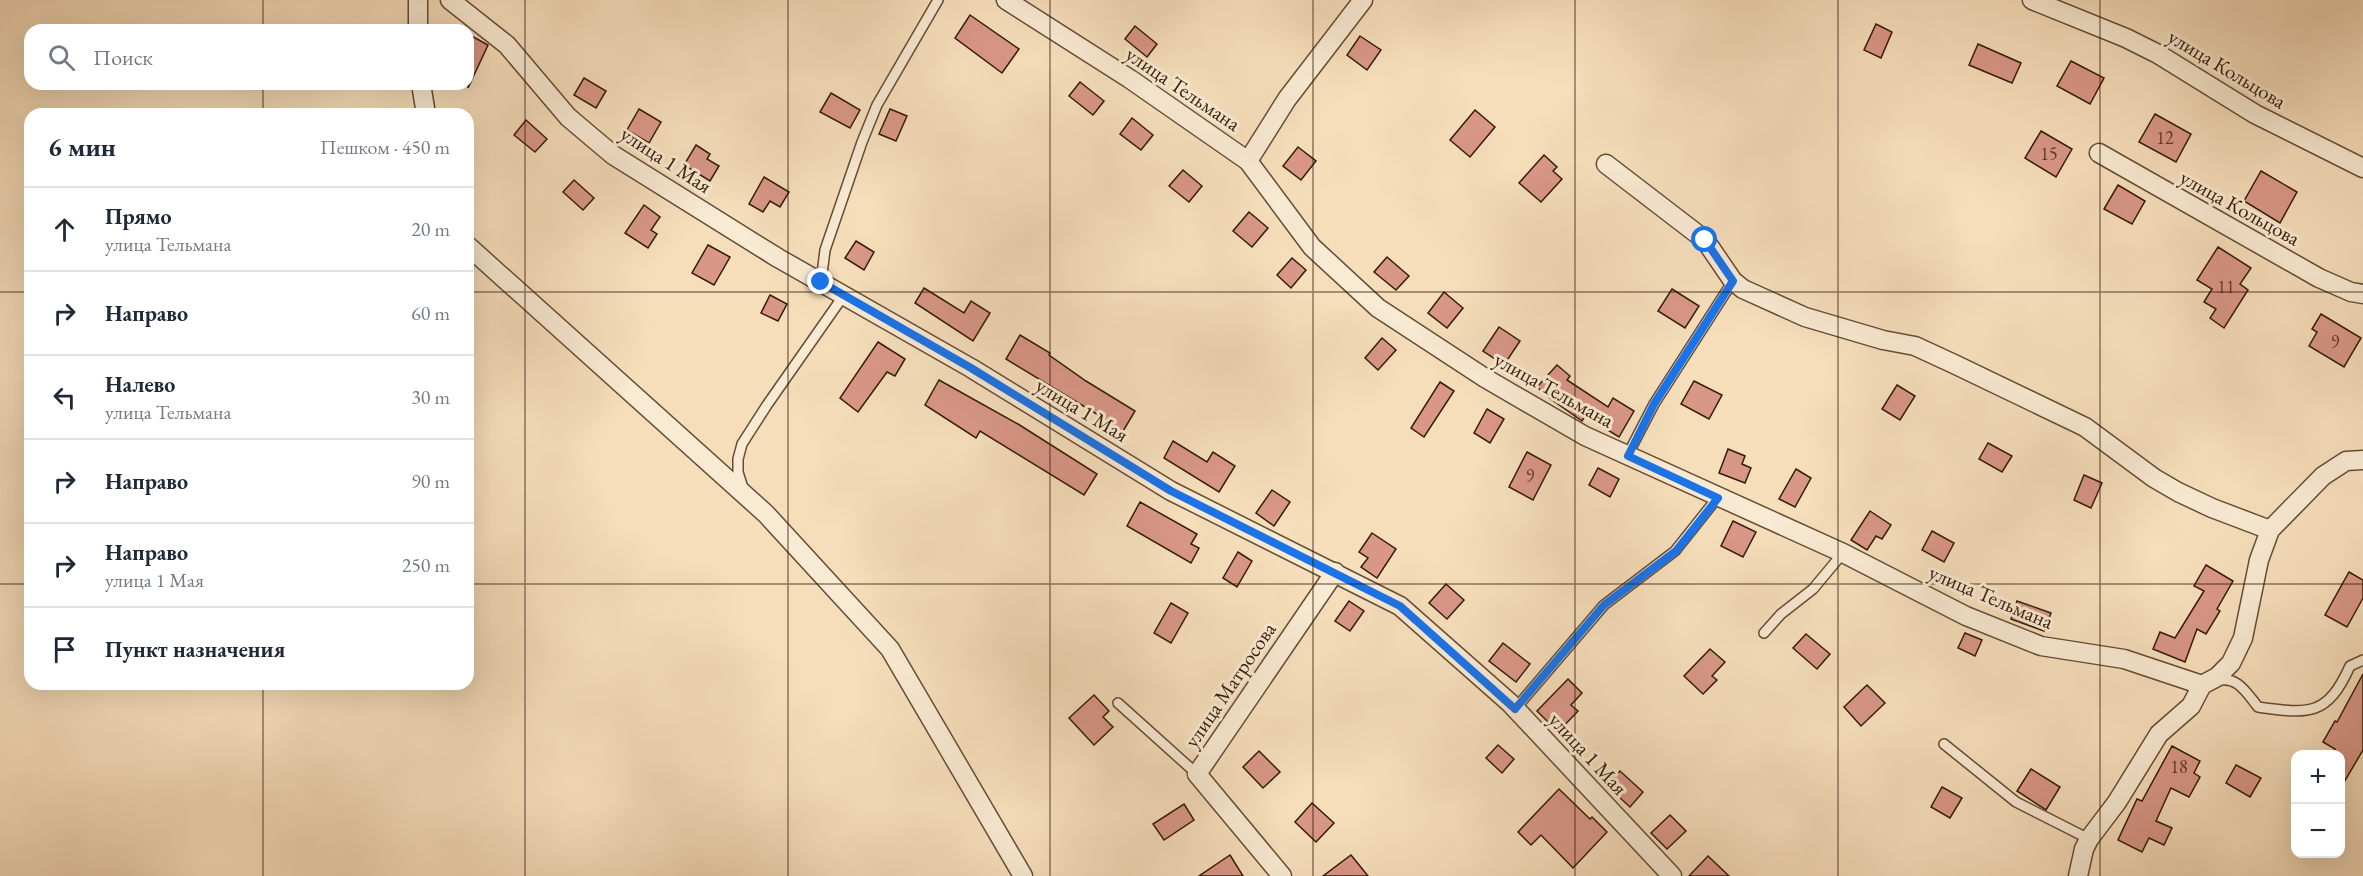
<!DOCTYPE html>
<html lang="ru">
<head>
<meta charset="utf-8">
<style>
  body { margin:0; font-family:"EB Garamond",serif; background:#f6f6f7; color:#1f2937 }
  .controls { position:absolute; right:18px; bottom:18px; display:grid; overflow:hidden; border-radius:12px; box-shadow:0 6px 24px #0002 }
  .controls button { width:54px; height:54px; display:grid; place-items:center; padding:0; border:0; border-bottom:2px solid #e0e1e3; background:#fff; color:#1f2937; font:30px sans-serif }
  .stop { position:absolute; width:18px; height:18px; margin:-14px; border:4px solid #1a73e8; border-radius:50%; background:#fff }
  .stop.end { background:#1a73e8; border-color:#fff; box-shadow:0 2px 6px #0008 }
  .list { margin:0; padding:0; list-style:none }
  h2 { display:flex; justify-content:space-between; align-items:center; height:78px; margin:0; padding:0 24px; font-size:26px }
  h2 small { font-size:20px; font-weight:400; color:#747a83 }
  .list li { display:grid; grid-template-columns:39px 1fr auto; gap:18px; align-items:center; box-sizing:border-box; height:84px; padding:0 24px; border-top:2px solid #e0e1e3 }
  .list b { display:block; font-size:22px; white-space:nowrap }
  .list p { margin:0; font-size:20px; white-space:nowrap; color:#747a83 }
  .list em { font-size:20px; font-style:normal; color:#747a83 }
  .icon { flex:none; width:33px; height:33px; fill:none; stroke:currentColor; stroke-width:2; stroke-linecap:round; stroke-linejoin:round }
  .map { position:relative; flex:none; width:2363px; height:876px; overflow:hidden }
  .search { position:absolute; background:#fff; box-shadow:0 6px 24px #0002; left:24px; top:24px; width:450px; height:66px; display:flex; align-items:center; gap:15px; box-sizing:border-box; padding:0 21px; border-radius:18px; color:#747a83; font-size:22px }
  .panel { position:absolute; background:#fff; box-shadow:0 6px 24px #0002; left:24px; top:108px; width:450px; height:582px; border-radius:18px }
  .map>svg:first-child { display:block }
</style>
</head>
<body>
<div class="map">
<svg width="2363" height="876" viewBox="0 0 2363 876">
  <rect width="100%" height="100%" fill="#f6debb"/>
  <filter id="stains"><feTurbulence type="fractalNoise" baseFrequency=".00333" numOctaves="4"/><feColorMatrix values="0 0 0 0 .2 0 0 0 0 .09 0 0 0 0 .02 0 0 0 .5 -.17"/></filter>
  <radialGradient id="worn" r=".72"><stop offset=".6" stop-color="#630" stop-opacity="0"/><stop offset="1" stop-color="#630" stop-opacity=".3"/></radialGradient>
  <g fill="#d99788" stroke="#351b07" stroke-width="1.5">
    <path d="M970,15L1019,49L1002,73L955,38Z"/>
    <path d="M1876,24L1892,32L1881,58L1864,50Z"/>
    <path d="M1135,26L1157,44L1147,57L1125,39Z"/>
    <path d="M468,34L488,45L468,88Z"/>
    <path d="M1360,36L1381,50L1367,70L1347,55Z"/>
    <path d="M1978,44L2021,63L2012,83L1969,65Z"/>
    <path d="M2071,61L2104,78L2090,104L2057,86Z"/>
    <path d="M584,78L606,91L596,108L574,95Z"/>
    <path d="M1080,82L1104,101L1093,115L1069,96Z"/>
    <path d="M831,93L860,110L850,128L820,112Z"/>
    <path d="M639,109L661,122L649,143L627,130Z"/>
    <path d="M890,109L907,116L896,141L879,134Z"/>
    <path d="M1475,110L1495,127L1470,157L1450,140Z"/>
    <path d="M2155,114L2191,134L2176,162L2139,142Z"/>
    <path d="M1132,118L1153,135L1141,150L1120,134Z"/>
    <path d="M526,120L547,139L535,152L514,135Z"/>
    <path d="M2041,131L2072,149L2056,177L2025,158Z"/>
    <path d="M696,145L710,154L707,159L719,166L710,181L684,165Z"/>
    <path d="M1298,147L1316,161L1301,180L1283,166Z"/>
    <path d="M1544,155L1557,167L1553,171L1562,179L1541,202L1519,183Z"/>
    <path d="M1183,170L1202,186L1189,202L1169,186Z"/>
    <path d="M2261,171L2297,192L2280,223L2244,201Z"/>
    <path d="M764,177L789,192L780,207L770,201L763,212L749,204Z"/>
    <path d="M574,180L594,198L583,210L563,192Z"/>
    <path d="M2118,185L2145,201L2132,224L2104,209Z"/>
    <path d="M644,205L660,217L651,230L657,234L648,248L625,233Z"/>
    <path d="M1249,212L1268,228L1252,247L1233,231Z"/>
    <path d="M856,241L874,252L864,270L845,258Z"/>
    <path d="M708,245L730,257L714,285L692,273Z"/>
    <path d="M2218,247L2251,268L2240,284L2248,290L2224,328L2210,318L2216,309L2204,302L2212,289L2197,280Z"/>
    <path d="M1387,257L1409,276L1396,290L1374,272Z"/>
    <path d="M1292,258L1306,270L1291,288L1277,275Z"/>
    <path d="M924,288L964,313L971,301L990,313L973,341L915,303Z"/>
    <path d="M1672,289L1699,306L1685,328L1658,311Z"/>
    <path d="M1444,292L1463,308L1447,328L1428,313Z"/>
    <path d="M770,295L787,304L778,321L761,313Z"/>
    <path d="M2321,314L2361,338L2344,367L2309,346L2317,332L2312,329Z"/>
    <path d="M1499,327L1520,341L1504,365L1483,351Z"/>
    <path d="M1020,335L1050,353L1049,355L1086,381L1135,411L1122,433L1099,418L1100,416L1006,359Z"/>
    <path d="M1382,338L1396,350L1378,370L1365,358Z"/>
    <path d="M878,342L905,359L895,376L887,372L858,412L840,398Z"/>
    <path d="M1557,365L1570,376L1567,380L1608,407L1613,398L1634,411L1619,437L1585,416L1582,421L1552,400L1537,387Z"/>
    <path d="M939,380L1018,424L1097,474L1084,495L980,431L976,438L925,405Z"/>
    <path d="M1694,381L1722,395L1709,419L1681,404Z"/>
    <path d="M1440,382L1454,391L1424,437L1411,428Z"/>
    <path d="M1897,385L1915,396L1900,420L1882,409Z"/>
    <path d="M1487,409L1504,419L1490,443L1474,433Z"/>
    <path d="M1173,441L1207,462L1213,452L1235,466L1219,492L1164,458Z"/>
    <path d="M1988,443L2012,456L2002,472L1979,459Z"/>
    <path d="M1728,449L1745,456L1742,464L1751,468L1745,483L1719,473Z"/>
    <path d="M1527,452L1551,465L1533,500L1509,487Z"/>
    <path d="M1598,468L1619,479L1610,497L1589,485Z"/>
    <path d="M1796,469L1811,478L1795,507L1779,499Z"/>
    <path d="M2084,475L2102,483L2091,508L2074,500Z"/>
    <path d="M1272,490L1290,502L1274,526L1256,513Z"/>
    <path d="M1140,502L1197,534L1191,544L1199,548L1191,563L1127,526Z"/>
    <path d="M1870,511L1891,525L1882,539L1876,536L1867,550L1851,540Z"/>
    <path d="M1733,521L1756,532L1743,557L1721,546Z"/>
    <path d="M1932,531L1954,543L1944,562L1922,550Z"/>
    <path d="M1372,533L1396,549L1377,578L1361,567L1368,558L1359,552Z"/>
    <path d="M1238,552L1252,561L1237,587L1223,578Z"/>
    <path d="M2206,565L2233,581L2217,609L2220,611L2206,634L2197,629L2185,662L2153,649L2160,632L2175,638L2204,591L2194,586Z"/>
    <path d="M2349,572L2363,580V598L2347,627L2325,615Z"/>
    <path d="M1446,584L1464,600L1447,619L1429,603Z"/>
    <path d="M1349,601L1364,611L1350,631L1335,621Z"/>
    <path d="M2017,601L2051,613L2044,631L2011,619Z"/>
    <path d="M1171,603L1188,613L1171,643L1154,633Z"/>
    <path d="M1965,633L1982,640L1975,656L1958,648Z"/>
    <path d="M1806,634L1830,654L1817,669L1793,648Z"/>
    <path d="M1503,643L1530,664L1516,682L1489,661Z"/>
    <path d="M1710,649L1725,662L1712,676L1717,680L1703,694L1684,676Z"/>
    <path d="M2363,674V750L2340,789V754H2332L2335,749L2323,742L2335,721L2337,722Z"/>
    <path d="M1568,679L1582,693L1571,705L1578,711L1558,732L1537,711Z"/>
    <path d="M1867,685L1885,703L1861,726L1844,707Z"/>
    <path d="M1094,695L1109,711L1103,717L1113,727L1094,745L1069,718Z"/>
    <path d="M1498,745L1514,759L1502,773L1486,758Z"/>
    <path d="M2172,746L2200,761L2194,773L2200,777L2189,797L2171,788L2156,821L2172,828L2164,845L2149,838L2142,852L2118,840L2137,799L2142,801Z"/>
    <path d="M1259,751L1280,772L1263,788L1243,767Z"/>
    <path d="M2236,765L2261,778L2250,797L2226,783Z"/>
    <path d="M2031,769L2060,787L2046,810L2017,791Z"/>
    <path d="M1620,771L1643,792L1630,807L1606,785Z"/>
    <path d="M1942,787L1962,798L1950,818L1931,807Z"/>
    <path d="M1559,789L1590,819L1592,817L1607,832L1573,868L1541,835L1531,845L1518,832Z"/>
    <path d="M1312,803L1334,823L1316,842L1295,822Z"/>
    <path d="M1184,804L1194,820L1164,840L1153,824Z"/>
    <path d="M1670,815L1686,831L1667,849L1651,833Z"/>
    <path d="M1230,855L1243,876H1199Z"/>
    <path d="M1351,855L1368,876H1323Z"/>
    <path d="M1708,856L1729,876H1689Z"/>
  </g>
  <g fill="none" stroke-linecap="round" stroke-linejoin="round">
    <defs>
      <g id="service">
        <path d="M821,282L825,250L862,142L877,105L938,0"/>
        <path d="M1627,456L1654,404L1733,281"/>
        <path d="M743,488L738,472V459L742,444L767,405L844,295"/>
        <path d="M1764,633L1781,614L1813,589L1843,553"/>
        <path d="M2216,681C2237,675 2246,692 2258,707C2309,714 2327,717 2350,666L2363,660"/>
        <path d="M1118,703L1197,774"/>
        <path d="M1515,709L1604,605L1675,551L1718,497"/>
        <path d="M1944,744L2016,802L2089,839"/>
      </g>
      <g id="minor">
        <path d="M450,0L507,45L568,117L613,155L778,258L971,368L1171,491L1400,606L1510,703L1672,876"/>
        <path d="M1006,0L1130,79L1248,161L1312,247L1378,308L1485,378L1585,436L1843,553L1966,616L2041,646L2124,659L2202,685"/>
        <path d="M2032,0L2126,38L2158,54L2255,114L2363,168"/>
        <path d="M418,30V0"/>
        <path d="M421,84L426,114"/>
        <path d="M2099,153L2319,278L2351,292L2363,294"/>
        <path d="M1248,161L1287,99L1363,0"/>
        <path d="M1606,164L1705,240L1733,281L1743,289L1805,317L1883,340L1915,346L1954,364L2085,427L2154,478L2178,492L2212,508L2270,530"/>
        <path d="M468,246L766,514L890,649L1023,876"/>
        <path d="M1282,876L1197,774L1335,572"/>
        <path d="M2078,876L2084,849L2089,839L2117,802L2159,734L2191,706L2202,685L2217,677L2231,663L2243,638L2259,560L2270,530L2323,476L2346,461L2363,460"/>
      </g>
    </defs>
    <use href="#service" stroke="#654c34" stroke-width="12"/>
    <use href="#minor" stroke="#654c34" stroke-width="21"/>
    <use href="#service" stroke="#f9ead3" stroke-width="9"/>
    <use href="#minor" stroke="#f9ead3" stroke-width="18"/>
  </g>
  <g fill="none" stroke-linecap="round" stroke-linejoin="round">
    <path stroke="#1a73e8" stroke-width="8" d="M821,282L971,368L1171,491L1400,606L1515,709L1604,605L1676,551L1718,498L1628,456L1654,404L1733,281L1705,240"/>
  </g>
  <path fill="none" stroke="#351b07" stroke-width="1.5" stroke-opacity="0.55" d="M263,0V30M525,0V876M788,0V876M1050,0V876M1313,0V876M1575,0V876M1838,0V876M2100,0V876M263,84V114M0,292H30M468,292H2363M0,584H30M468,584H2363M263,684V876"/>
  <g text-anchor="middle" stroke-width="6" stroke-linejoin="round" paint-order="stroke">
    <g font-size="18" fill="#5e3a27">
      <text x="2165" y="144">12</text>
      <text x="2049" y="160">15</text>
      <text x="2226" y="293">11</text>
      <text x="2335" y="348">9</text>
      <text x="1530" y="482">9</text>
      <text x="2179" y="773">18</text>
    </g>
    <g font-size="21" fill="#351b07" stroke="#f9ead3">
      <text transform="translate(2227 69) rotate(31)" y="7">улица Кольцова</text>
      <text transform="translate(1183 89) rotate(34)" y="7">улица Тельмана</text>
      <text transform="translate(666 160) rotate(33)" y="7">улица 1 Мая</text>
      <text transform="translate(2240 208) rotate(29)" y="7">улица Кольцoва</text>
      <text transform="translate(1554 390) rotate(29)" y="7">улица Тельмана</text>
      <text transform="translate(1082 410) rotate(31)" y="7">улица 1 Мая</text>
      <text transform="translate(1991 597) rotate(23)" y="7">улица Тельмана</text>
      <text transform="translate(1230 685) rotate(-56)" y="7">улица Матросова</text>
      <text transform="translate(1588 754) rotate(47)" y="7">улица 1 Мая</text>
    </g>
  </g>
  <rect width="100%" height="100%" filter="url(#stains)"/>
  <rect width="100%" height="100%" fill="url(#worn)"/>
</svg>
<div class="controls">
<button>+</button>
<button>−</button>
</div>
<div class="stop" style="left:1705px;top:240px"></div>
<div class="stop end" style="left:821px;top:282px"></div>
<div class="search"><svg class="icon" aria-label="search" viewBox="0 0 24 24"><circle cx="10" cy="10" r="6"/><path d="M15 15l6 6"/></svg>Поиск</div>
<section class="panel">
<h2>6 мин<small>Пешком · 450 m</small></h2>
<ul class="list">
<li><svg class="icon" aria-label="ahead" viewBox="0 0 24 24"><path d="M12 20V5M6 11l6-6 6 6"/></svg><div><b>Прямо</b><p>улица Тельмана</p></div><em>20 m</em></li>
<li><svg class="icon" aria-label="right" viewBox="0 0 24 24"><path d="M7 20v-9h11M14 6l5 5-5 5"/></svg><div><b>Направо</b></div><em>60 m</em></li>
<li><svg class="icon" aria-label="left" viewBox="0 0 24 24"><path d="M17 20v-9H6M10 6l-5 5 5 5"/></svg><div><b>Налево</b><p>улица Тельмана</p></div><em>30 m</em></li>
<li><svg class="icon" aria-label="right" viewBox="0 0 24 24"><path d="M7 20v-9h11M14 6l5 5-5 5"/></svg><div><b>Направо</b></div><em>90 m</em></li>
<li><svg class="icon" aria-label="right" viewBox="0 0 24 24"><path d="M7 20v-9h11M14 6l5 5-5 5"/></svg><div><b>Направо</b><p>улица 1 Мая</p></div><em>250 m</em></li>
<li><svg class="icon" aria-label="arrive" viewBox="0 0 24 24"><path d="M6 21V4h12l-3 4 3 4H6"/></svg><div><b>Пункт назначения</b></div></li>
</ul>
</section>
</div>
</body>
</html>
